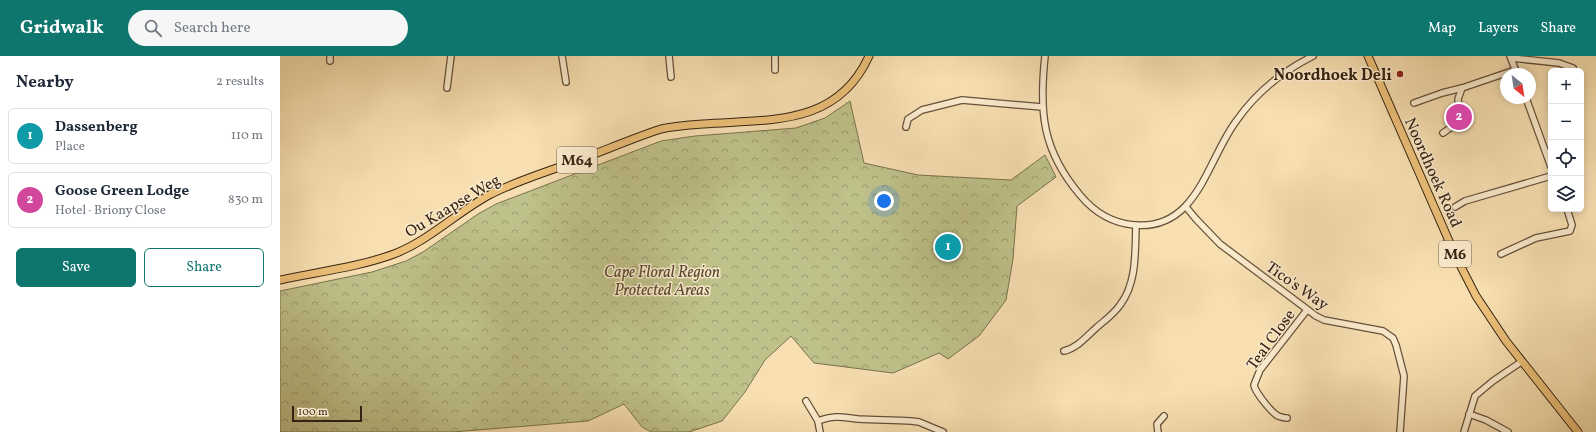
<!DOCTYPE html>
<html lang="en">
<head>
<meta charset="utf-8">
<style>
  body { margin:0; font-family:Vollkorn,serif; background:#f6f6f7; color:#1f2937 }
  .controls { position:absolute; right:12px; top:12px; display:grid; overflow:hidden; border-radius:6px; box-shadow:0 2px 10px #0003 }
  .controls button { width:36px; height:36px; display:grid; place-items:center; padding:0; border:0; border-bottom:1px solid #e0e1e3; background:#fff; color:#1f2937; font:20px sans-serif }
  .compass { position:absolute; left:1220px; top:12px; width:36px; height:36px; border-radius:50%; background:#fff; box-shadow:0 2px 10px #0003; rotate:150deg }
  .scale { position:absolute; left:12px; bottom:10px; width:70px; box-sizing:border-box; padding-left:4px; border:2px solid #362213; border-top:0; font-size:11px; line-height:14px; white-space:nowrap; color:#362213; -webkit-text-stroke:3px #faeacc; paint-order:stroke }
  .you { position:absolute; left:604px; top:145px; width:14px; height:14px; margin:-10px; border:3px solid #fff; border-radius:50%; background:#1a73e8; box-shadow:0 0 0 6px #1a73e833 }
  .badge { display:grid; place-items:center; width:26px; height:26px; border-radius:50%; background:#0f766e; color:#fff; font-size:13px; font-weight:700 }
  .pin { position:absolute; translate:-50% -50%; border:2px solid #fff; box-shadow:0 1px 4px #0006 }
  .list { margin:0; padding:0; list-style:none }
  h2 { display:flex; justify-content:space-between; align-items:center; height:52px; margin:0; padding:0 16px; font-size:17px }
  h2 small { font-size:13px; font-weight:400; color:#747a83 }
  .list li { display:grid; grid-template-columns:26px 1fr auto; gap:12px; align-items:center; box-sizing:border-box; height:56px; margin:0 8px 8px; padding:0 8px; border:1px solid #e0e1e3; border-radius:6px }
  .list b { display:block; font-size:15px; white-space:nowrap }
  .list p { margin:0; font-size:13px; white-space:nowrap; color:#747a83 }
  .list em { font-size:13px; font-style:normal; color:#747a83 }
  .actions { display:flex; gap:8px; padding:12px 16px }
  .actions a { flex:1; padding:9px 0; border:1px solid #0f766e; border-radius:6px; text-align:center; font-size:14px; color:#0f766e }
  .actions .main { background:#0f766e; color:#fff }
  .icon { flex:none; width:22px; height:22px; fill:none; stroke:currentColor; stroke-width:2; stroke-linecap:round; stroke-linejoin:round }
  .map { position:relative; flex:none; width:1316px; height:376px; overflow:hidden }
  header { display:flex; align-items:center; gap:24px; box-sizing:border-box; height:56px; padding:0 20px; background:#0f766e; color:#fff }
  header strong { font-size:19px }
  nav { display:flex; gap:22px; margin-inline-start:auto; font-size:14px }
  .search { width:280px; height:36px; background:#f6f6f7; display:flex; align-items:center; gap:10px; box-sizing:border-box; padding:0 14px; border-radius:22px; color:#747a83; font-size:15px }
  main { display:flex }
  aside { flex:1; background:#fff }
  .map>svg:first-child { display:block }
</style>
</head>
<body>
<header>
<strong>Gridwalk</strong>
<div class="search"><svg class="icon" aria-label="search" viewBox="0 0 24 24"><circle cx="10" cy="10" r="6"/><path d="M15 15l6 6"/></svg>Search here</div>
<nav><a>Map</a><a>Layers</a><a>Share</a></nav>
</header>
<main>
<aside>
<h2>Nearby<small>2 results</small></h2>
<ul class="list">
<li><span class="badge" style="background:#0f9aa8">1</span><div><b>Dassenberg</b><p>Place</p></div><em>110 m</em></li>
<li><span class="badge" style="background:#d1479c">2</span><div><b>Goose Green Lodge</b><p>Hotel · Briony Close</p></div><em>830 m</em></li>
</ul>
<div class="actions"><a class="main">Save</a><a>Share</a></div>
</aside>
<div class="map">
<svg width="1316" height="376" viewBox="0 0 1316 376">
  <defs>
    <pattern id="park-crowns" width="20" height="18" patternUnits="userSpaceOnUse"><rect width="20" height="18" fill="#bfc18a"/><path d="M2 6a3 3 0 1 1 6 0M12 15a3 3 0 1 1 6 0" fill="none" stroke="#9c9c70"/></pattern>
  </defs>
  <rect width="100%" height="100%" fill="#f7dfb1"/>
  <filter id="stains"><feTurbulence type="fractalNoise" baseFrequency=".005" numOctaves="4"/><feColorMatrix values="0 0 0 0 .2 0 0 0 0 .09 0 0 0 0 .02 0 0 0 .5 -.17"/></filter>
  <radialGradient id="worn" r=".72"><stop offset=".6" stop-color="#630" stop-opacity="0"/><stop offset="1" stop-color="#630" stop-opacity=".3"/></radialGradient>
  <path fill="url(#park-crowns)" stroke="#7a724e" d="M570,45L584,107L638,119L731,124L765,99L776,121L737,150L733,203L726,244L699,280L668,303L659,297L613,317L534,307L511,280L485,304L465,336L442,365L409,376H371L362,371L344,348L308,365L173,376H0V235L92,216L126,205L143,196L198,158L216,148L381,85L415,80L516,72L545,62Z"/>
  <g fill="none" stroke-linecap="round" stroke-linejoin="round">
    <defs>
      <g id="minor">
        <path d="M50,0V5"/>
        <path d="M282,0L286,26"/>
        <path d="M389,0L391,21"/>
        <path d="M495,0V14"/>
        <path d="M765,0C759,56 762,94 800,139C814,156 832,167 854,169C918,175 927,103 957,64C976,37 1003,15 1033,0"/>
        <path d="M1230,0L1237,18"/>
        <path d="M1231,2L1279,7L1293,12"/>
        <path d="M167,32L171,0"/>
        <path d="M1246,42L1271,111"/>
        <path d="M1134,47L1162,37L1182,32"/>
        <path d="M626,71L628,63L642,54L682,44L762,51"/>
        <path d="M1163,77L1173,70L1181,62L1178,43L1182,32L1235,14"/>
        <path d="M906,151L916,163L940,188L1036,260L1044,264L1103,275L1113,282L1116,289L1124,320L1120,376"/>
        <path d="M1175,151L1185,145L1271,120"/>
        <path d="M1221,198L1256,182L1290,175L1292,169L1287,153"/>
        <path d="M784,295C797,292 806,281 816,272C824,265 834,258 840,249C857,227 855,196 856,169"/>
        <path d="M526,345L538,365L540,376"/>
        <path d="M1189,358L1206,364L1228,376"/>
        <path d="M1007,362C1004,362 1001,361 998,360C991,356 975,336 974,329L980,314L1027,254"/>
        <path d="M538,365C555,359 561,361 578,363C595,364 613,364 631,365L639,366L663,376"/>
        <path d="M878,376L877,368L884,360"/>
        <path d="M1184,376L1195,340L1213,325L1241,306"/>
      </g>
      <g id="major">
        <path d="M1088,0L1176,201L1196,240L1226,285L1298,376"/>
        <path d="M0,224C37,216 79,211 114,198C150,184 177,156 211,138C239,124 270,115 299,104C326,94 353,82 381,73C394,70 410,69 423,68C489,63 557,71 589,0"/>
      </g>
    </defs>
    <use href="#minor" stroke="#66513a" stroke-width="8"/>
    <use href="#major" stroke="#362213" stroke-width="9"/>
    <use href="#minor" stroke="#faeacc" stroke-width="5.5"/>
    <use href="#major" stroke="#ecc078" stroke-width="7"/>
  </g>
  <circle fill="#8f2418" stroke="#faeacc" stroke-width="1.5" cx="1120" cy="18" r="4"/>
  <g text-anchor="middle" stroke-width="3" stroke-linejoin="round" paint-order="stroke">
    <g fill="#faeacc" stroke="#715e4a" stroke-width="1">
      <rect x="277" y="91" width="40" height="26" rx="3"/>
      <rect x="1159" y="185" width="32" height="26" rx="3"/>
    </g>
    <g font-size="15" font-weight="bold" fill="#362213">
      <text x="297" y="109">M64</text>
      <text x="1175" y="203">M6</text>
    </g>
    <g font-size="16" font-weight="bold" fill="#362213" stroke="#faeacc" text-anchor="end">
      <text x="1112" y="24">Noordhoek Deli</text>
    </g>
    <g font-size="16" fill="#362213" stroke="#faeacc">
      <text transform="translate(1154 116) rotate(66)" y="6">Noordhoek Road</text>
      <text transform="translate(172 149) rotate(-31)" y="6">Ou Kaapse Weg</text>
      <text transform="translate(1018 229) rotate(35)" y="6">Tico's Way</text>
      <text transform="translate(990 283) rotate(-54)" y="6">Teal Close</text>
    </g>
    <g font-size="16" font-style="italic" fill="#584a31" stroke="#faeacc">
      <text x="382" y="221">Cape Floral Region<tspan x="382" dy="18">Protected Areas</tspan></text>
    </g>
  </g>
  <rect width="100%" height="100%" filter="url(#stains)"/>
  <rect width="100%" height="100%" fill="url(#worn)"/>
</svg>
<div class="controls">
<button>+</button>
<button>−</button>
<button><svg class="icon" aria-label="locate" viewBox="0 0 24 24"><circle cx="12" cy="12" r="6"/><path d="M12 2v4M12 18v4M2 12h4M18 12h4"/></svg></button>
<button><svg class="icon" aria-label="layers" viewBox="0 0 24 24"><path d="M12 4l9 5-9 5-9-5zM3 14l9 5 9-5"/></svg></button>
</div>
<svg class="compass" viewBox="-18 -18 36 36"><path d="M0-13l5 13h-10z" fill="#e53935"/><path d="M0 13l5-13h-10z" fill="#747a83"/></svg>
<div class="scale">100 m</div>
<div class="you"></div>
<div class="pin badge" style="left:668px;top:191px;background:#0f9aa8">1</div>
<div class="pin badge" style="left:1179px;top:61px;background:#d1479c">2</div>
</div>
</main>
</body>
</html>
